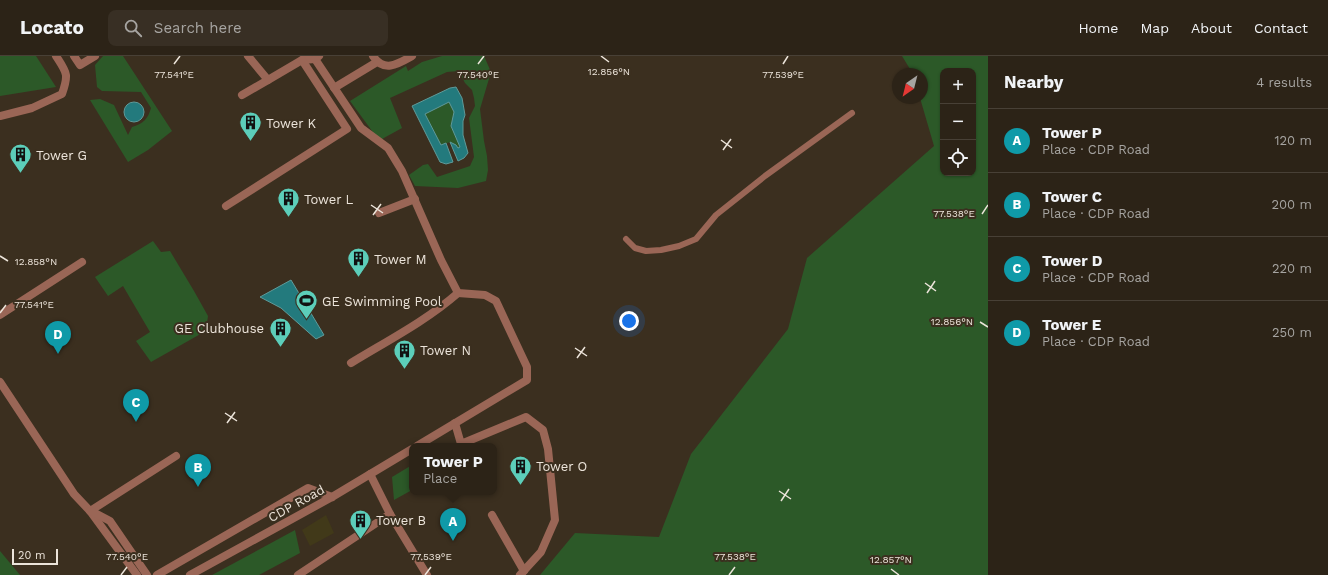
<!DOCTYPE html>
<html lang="en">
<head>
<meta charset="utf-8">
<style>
  body { margin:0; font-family:"Work Sans",sans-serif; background:#382f24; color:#f1f3f6 }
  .controls { position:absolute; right:12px; top:12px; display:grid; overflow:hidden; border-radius:8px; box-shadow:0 1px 3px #0004 }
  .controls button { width:36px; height:36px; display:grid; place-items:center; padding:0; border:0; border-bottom:1px solid #484036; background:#2c2317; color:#f1f3f6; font:20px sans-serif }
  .compass { position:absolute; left:892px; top:12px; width:36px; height:36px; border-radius:50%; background:#2c2317; box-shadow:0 1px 3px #0004; rotate:215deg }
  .scale { position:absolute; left:12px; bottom:10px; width:46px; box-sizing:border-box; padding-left:4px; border:2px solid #ece4da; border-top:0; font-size:11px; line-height:14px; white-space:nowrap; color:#ece4da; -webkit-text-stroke:3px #3b2f1f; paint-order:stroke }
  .you { position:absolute; left:629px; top:265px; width:14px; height:14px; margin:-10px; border:3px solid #fff; border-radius:50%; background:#1a73e8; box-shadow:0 0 0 6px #1a73e833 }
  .badge { display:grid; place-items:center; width:26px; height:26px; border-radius:50%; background:#95b2f1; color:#fff; font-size:13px; font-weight:700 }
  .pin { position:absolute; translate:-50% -33px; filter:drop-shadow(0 1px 2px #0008) }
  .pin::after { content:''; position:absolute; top:21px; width:14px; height:12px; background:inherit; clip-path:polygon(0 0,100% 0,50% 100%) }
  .popup { position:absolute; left:409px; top:387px; width:88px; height:52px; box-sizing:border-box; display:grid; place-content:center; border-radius:8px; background:#2c2317; filter:drop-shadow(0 1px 3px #0005); font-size:13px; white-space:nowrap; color:#a6a4a1 }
  .popup b { font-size:15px; color:#f1f3f6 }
  .popup::after { content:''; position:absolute; left:50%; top:100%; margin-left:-8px; border:8px solid transparent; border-top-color:#2c2317 }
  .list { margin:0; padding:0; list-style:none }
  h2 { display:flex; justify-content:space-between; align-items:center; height:52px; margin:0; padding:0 16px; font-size:17px }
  h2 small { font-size:13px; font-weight:400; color:#a6a4a1 }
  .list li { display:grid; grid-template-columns:26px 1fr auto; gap:12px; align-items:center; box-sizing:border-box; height:64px; padding:0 16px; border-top:1px solid #484036 }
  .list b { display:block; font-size:15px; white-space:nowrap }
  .list p { margin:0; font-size:13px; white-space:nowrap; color:#a6a4a1 }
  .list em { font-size:13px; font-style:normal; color:#a6a4a1 }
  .icon { flex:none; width:22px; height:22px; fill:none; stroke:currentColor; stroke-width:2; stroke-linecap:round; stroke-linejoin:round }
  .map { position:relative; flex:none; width:988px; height:519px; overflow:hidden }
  header { display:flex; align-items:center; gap:24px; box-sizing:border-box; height:56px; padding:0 20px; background:#2c2317; border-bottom:1px solid #484036 }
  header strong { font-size:19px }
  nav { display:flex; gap:22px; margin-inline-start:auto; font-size:14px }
  .search { width:280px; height:36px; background:#382f24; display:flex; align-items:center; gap:10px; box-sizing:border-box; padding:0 14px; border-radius:8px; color:#a6a4a1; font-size:15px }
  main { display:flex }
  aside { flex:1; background:#2c2317 }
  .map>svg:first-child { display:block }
</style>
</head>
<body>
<header>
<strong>Locato</strong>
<div class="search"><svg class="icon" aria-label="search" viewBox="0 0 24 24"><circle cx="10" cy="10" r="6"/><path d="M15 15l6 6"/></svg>Search here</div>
<nav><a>Home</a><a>Map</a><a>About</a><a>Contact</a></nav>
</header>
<main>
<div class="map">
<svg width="988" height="519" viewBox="0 0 988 519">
  <rect width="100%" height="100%" fill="#3b2f1f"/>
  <g fill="#2c5928" fill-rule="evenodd">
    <path d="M0,0H36L56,31L0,40Z"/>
    <path d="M103,0H123L172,75L148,94L128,106L90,44L100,43L114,49L128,79L132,71C143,68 148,63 151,52L141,36L102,35L97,31L95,9Z"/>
    <path d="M442,0H484L491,16L480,53L484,85L487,100L488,114L486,125L458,132L415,130L409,119L423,109L428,108L437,121L470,110L474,101L469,62L475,50L474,42L472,34L465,27L459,15L447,16L390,42L402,72L382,83L375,79L350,45L406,10L408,15L422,6Z"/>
    <path d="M902,0H988V519H540L575,477L659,481L691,398L788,273L807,202L934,90L920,42H922V18H913ZM943,15H973V117H943Z"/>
    <path d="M449,46L454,56L451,70L460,91L458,92L450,86L441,89L425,58Z"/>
    <path d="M153,185L161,196L170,195L194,235L208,260L207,267L204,276L151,306L136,285L150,276L123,230L108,240L95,221Z"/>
    <path d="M412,409V434L394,444L392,421Z"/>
    <path d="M295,474L300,497L259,519H212Z"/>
    <path d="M0,495L20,519H0Z"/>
  </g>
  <path fill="#413919" d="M326,459L334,477L310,490L302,474Z"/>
  <g fill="#237a7d" stroke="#5f9a99">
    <path d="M456,31L462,42L465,59L463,65V79L468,97L464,102L458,105L450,86L456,89L458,92L460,91L451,70L454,56L449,46L425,58L441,89L446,87L453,106L446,108L440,106L412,50L450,32Z"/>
    <circle cx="134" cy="56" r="10"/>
    <path d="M291,224L324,279L316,283L281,252L260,241Z"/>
  </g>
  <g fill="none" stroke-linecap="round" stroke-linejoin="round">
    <path stroke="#9a6656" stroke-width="6" d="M626,183L635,192L646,195L661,194L679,190L696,183L716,159L765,120L852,57"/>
    <g stroke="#9a6656" stroke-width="8">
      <path d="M74,0L80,9L95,0"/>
      <path d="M248,0L268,24L302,4L315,3L319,0"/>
      <path d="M373,0C384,17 398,8 412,0"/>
      <path d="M315,3L361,72L388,92L402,115L441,204L458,237L485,239L496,245L527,311V324L417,390"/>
      <path d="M334,32L377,6"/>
      <path d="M242,39L268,24"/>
      <path d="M0,60L32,52L62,38C69,18 67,17 56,0"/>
      <path d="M226,150L347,73L302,4"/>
      <path d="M379,157L415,143"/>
      <path d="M0,259L82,206"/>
      <path d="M351,307C387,285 426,265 458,237"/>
      <path d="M0,326L74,438L90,455L137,519"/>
      <path d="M455,367L461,388L526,361L543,374L548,393L555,464L541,496L520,519"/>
      <path d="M370,418L390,458L427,519"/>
      <path d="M90,455L176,400"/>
      <path d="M93,456L110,465L147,519"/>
      <path d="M492,459L524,515"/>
      <path d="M157,519L308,432L332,441"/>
      <path d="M190,519L332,441L412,393"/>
      <path d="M298,519L390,458"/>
    </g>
  </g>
  <path fill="none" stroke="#ece4da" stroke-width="1.5" d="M601,0L609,6M174,8L180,0M478,8L484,0M783,8L788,0M721,84L732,92M723,94L731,83M371,149L383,157M982,158L988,149M373,159L381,148M0,200L8,205M925,227L936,235M927,237L935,225M0,257L6,249M980,266L988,271M575,292L587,300M577,302L585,291M225,357L237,365M227,367L235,356M779,435L791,443M781,445L789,433M891,513L899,519M121,519L127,511M425,519L431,511M729,519L735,511"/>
  <defs>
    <symbol id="building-pin" viewBox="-11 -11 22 30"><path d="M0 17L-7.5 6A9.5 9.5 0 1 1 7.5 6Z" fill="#5cceba" stroke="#3b2f1f"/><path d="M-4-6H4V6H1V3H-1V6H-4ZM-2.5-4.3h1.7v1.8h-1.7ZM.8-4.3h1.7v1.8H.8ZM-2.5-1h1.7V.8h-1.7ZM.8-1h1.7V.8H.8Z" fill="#111"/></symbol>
    <symbol id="stadium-pin" viewBox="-11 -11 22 30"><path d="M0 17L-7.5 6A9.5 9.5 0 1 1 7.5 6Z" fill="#5cceba" stroke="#3b2f1f"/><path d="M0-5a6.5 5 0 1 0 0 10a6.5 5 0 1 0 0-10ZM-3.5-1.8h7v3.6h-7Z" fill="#111"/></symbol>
  </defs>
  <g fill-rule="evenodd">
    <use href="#building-pin" x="238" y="54" width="25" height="34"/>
    <use href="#building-pin" x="8" y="86" width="25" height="34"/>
    <use href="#building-pin" x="276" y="130" width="25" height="34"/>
    <use href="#building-pin" x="346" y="190" width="25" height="34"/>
    <use href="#stadium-pin" x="294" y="232" width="25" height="34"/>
    <use href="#building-pin" x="268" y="260" width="25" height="34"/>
    <use href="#building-pin" x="392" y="282" width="25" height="34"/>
    <use href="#building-pin" x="508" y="398" width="25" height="34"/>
    <use href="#building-pin" x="348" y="452" width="25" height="34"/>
  </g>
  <g text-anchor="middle" stroke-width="4" stroke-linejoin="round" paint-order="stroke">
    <g font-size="13" fill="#ece4da" stroke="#3b2f1f" text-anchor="start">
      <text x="266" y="72">Tower K</text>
      <text x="36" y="104">Tower G</text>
      <text x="304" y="148">Tower L</text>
      <text x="374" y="208">Tower M</text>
      <text x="322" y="250">GE Swimming Pool</text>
      <text x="264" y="277" text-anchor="end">GE Clubhouse</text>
      <text x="420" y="299">Tower N</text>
      <text x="536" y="415">Tower O</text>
      <text x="376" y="469">Tower B</text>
    </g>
    <g font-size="13" fill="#ece4da" stroke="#3b2f1f">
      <text transform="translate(296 447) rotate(-29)" y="5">CDP Road</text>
    </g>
  </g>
  <g font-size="10" text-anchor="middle" fill="#ece4da" stroke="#3b2f1f" stroke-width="4" stroke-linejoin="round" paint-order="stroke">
    <text x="609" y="19">12.856°N</text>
    <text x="174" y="22">77.541°E</text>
    <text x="478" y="22">77.540°E</text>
    <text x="783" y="22">77.539°E</text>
    <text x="954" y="161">77.538°E</text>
    <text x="36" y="209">12.858°N</text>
    <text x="34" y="252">77.541°E</text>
    <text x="952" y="269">12.856°N</text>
    <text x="127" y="504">77.540°E</text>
    <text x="431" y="504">77.539°E</text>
    <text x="735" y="504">77.538°E</text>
    <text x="891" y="507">12.857°N</text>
  </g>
</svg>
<div class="controls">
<button>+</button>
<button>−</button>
<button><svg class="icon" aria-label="locate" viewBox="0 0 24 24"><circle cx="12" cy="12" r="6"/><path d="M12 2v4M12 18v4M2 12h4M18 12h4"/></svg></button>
</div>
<svg class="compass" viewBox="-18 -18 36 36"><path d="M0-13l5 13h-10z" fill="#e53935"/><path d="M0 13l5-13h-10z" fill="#a6a4a1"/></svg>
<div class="scale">20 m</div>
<div class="you"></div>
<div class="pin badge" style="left:453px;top:485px;background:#0f9aa8">A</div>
<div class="popup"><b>Tower P</b>Place</div>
<div class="pin badge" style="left:198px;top:431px;background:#0f9aa8">B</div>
<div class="pin badge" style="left:136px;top:366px;background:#0f9aa8">C</div>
<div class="pin badge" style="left:58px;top:298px;background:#0f9aa8">D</div>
</div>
<aside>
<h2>Nearby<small>4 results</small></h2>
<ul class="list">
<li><span class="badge" style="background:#0f9aa8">A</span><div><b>Tower P</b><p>Place · CDP Road</p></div><em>120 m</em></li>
<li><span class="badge" style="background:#0f9aa8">B</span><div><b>Tower C</b><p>Place · CDP Road</p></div><em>200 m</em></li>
<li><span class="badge" style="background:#0f9aa8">C</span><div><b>Tower D</b><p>Place · CDP Road</p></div><em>220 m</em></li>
<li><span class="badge" style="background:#0f9aa8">D</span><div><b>Tower E</b><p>Place · CDP Road</p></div><em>250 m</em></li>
</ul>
</aside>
</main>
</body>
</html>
